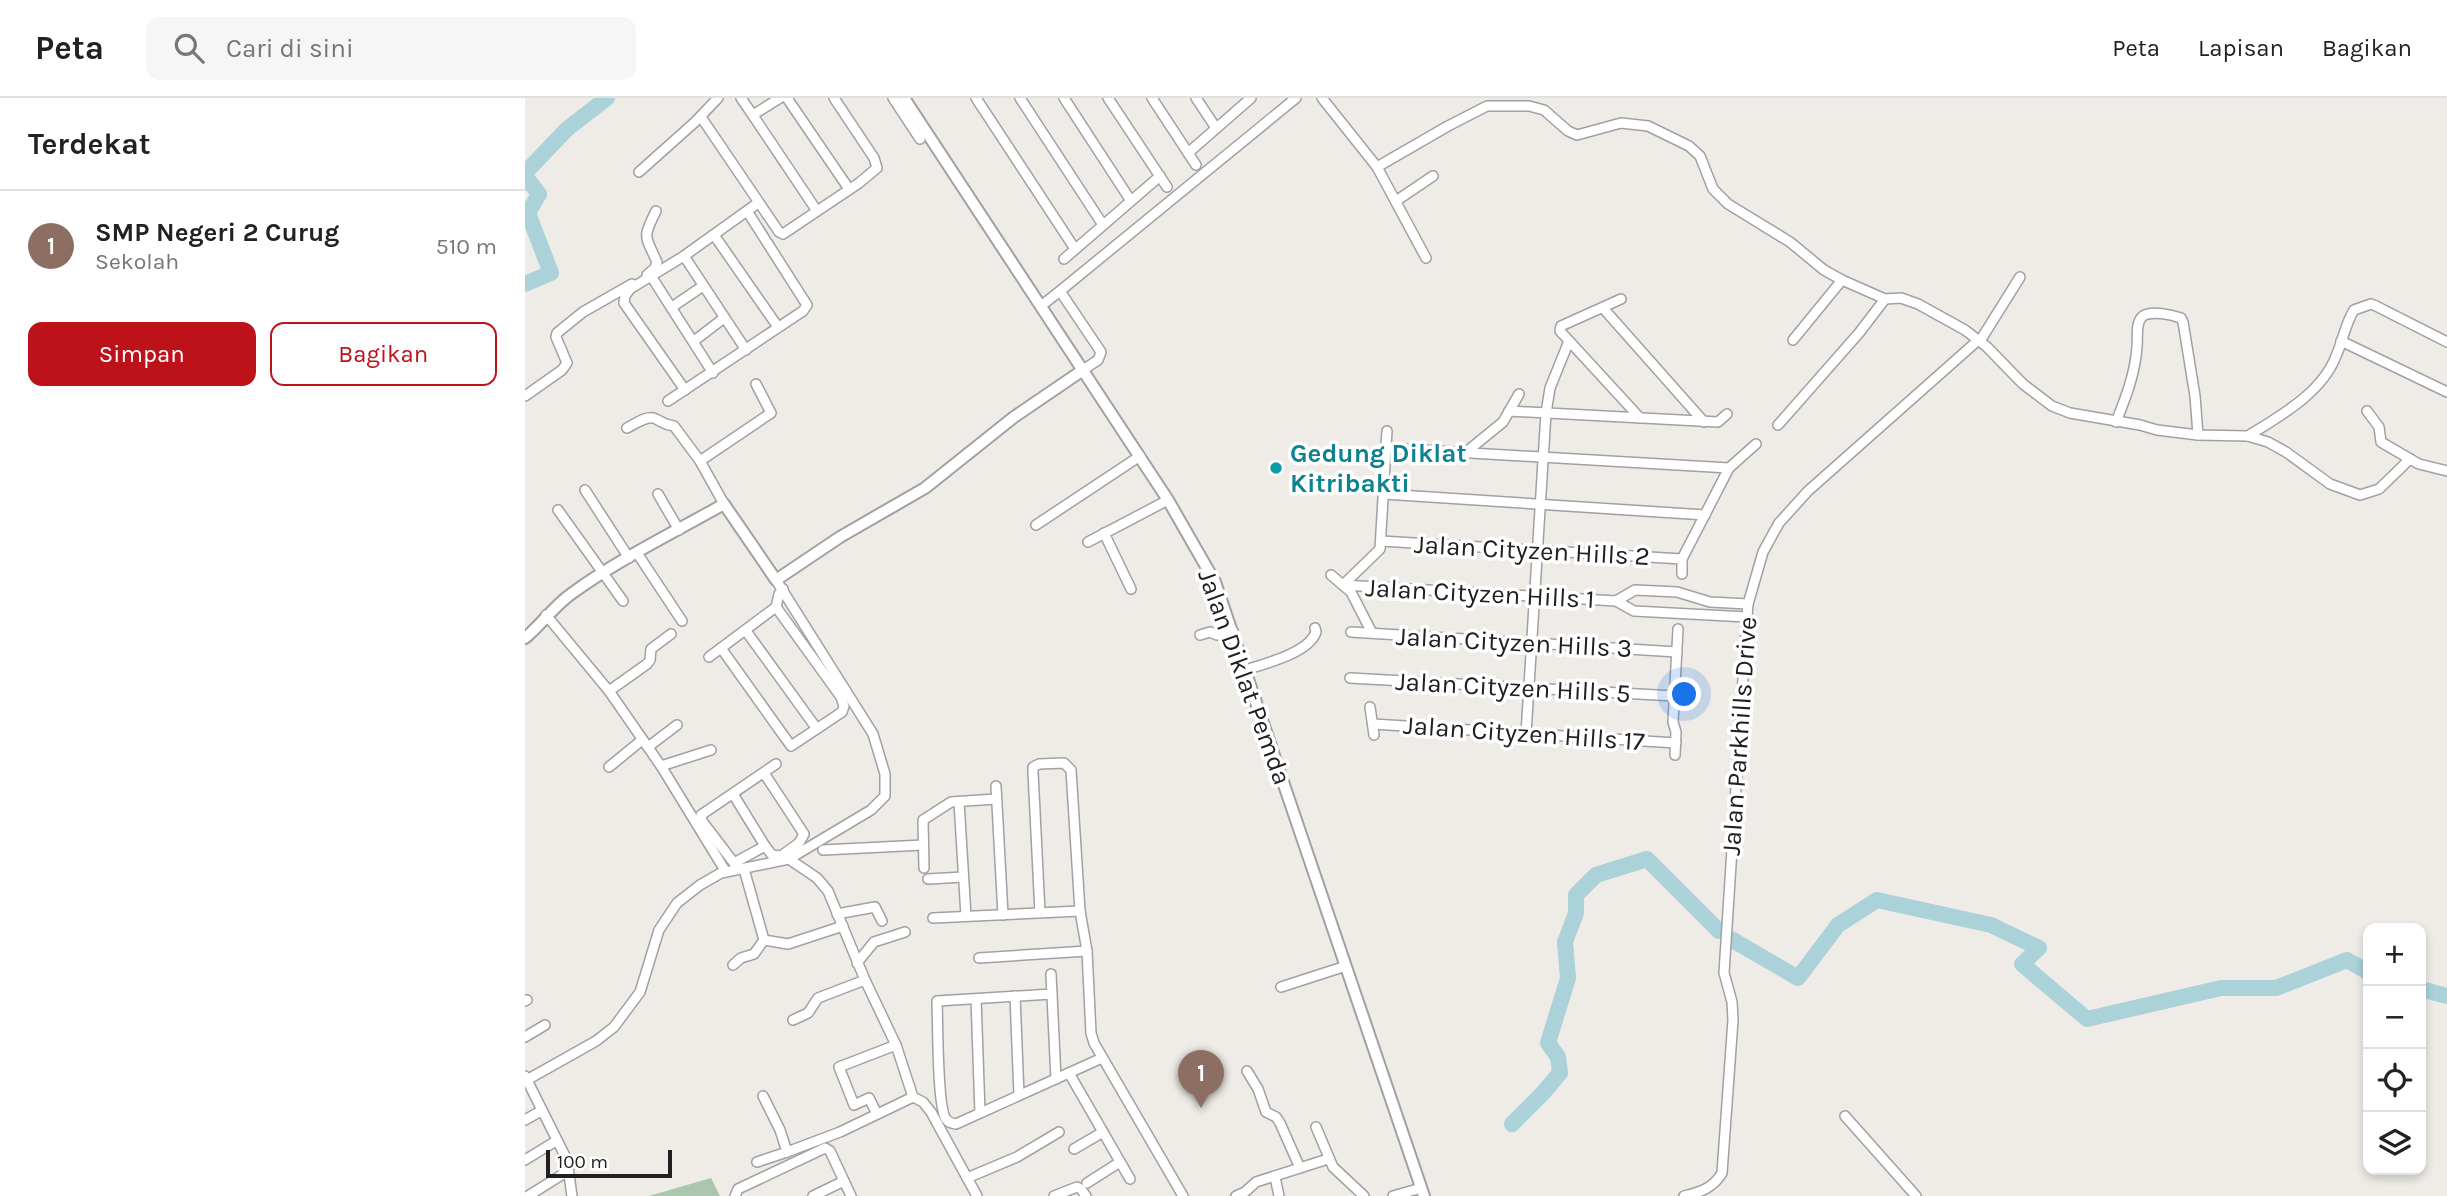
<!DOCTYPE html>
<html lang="id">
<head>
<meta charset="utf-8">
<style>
  body { margin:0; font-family:Karla,sans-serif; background:#f6f6f6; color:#222 }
  .controls { position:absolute; right:21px; bottom:21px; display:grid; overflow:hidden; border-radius:14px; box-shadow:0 4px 10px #0003 }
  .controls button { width:63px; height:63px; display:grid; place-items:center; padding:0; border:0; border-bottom:2px solid #e0e0e0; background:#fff; color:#222; font:35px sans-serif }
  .scale { position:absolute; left:21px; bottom:18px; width:126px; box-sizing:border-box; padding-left:7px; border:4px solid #202020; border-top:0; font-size:19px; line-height:24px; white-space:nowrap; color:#202020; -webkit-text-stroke:5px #fff; paint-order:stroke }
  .you { position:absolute; left:1160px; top:597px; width:24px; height:24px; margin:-18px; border:5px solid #fff; border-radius:50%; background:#1a73e8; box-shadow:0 0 0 10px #1a73e833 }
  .badge { display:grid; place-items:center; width:46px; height:46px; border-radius:50%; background:#be121b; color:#fff; font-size:23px; font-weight:700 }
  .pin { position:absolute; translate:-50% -58px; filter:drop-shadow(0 2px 4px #0008) }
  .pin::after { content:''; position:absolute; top:37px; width:24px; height:21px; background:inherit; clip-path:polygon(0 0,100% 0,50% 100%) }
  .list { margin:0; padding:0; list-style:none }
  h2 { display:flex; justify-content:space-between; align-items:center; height:91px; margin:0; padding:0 28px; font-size:30px }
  h2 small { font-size:23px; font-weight:400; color:#767676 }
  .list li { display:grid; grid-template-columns:46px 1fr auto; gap:21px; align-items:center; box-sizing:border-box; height:112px; padding:0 28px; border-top:2px solid #e0e0e0 }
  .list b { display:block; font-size:26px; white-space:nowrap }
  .list p { margin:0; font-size:23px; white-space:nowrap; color:#767676 }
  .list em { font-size:23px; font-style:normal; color:#767676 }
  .actions { display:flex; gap:14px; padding:21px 28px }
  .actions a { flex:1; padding:16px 0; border:2px solid #be121b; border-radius:14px; text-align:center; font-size:24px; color:#be121b }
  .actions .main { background:#be121b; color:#fff }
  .icon { flex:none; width:38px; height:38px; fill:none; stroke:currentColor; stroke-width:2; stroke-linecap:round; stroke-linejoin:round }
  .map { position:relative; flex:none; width:1922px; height:1098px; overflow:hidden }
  header { display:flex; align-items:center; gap:42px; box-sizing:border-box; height:98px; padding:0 35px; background:#fff; border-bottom:2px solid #e0e0e0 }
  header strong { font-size:33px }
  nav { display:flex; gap:38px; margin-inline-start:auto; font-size:24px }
  .search { width:490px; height:63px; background:#f6f6f6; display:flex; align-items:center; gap:18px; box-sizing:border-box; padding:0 24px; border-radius:14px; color:#767676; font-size:26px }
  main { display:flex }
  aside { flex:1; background:#fff }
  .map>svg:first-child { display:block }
</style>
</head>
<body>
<header>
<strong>Peta</strong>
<div class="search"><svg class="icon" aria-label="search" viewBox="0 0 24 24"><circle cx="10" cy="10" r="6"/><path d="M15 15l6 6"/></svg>Cari di sini</div>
<nav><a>Peta</a><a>Lapisan</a><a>Bagikan</a></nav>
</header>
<main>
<aside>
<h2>Terdekat<small></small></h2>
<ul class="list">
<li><span class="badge" style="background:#8d6e63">1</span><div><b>SMP Negeri 2 Curug</b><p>Sekolah</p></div><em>510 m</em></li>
</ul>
<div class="actions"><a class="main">Simpan</a><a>Bagikan</a></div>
</aside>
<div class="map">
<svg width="1922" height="1098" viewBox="0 0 1922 1098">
  <rect width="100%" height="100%" fill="#efece7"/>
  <path fill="#aac6ad" d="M186,1080L195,1098H124Z"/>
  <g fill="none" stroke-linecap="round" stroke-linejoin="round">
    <g stroke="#abd1d9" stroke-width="16">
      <path d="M0,75L42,31L82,0"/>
      <path d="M0,78L14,96L3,115L26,175L0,186"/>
      <path d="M1206,841L1273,880L1313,827L1352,802L1466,827L1514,850L1497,866L1562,921L1696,890H1751L1822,862L1843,874"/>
      <path d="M1896,891L1922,898"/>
      <path d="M987,1026L1018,995L1035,975L1033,959L1023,945L1043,880L1040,844L1051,815V797L1071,777L1122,761L1194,833"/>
    </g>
    <defs>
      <g id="minor">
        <path d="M216,0L229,19"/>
        <path d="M255,0L231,15L229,19L292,113"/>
        <path d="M262,0L324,91"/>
        <path d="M368,0L395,41"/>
        <path d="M451,0L550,151"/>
        <path d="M495,0L578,127"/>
        <path d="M539,0L606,103"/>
        <path d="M583,0L642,89"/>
        <path d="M627,0L671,67"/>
        <path d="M671,0L691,30"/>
        <path d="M797,0L852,69L901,160"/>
        <path d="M176,19L254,134L258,136L334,85L352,70L349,60L309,0"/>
        <path d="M663,55L726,0"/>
        <path d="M852,69L923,28L962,8H1004L1019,12L1043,33L1052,37L1096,25L1123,28L1164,48L1175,58L1188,91L1203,106L1265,144L1299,172L1317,182L1360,201L1376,200L1393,206L1440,232L1462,249L1498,286L1527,308L1545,315L1615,327L1632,332L1673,337L1723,338L1743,344L1761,354L1805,386L1835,397L1854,391L1885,361L1894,366L1922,373"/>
        <path d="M114,74L170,24L193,0"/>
        <path d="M871,103L908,78"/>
        <path d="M189,137L253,229"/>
        <path d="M159,158L221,252"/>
        <path d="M539,161L635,78"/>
        <path d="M122,177L130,170L132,164C120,137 117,141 131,113"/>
        <path d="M126,178L188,275"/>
        <path d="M1096,201L1036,228L1035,233L1115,320"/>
        <path d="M516,208L535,193"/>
        <path d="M147,209L178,188"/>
        <path d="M1078,210L1179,324"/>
        <path d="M1268,242L1317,182"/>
        <path d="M169,243L199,220"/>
        <path d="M1455,243L1495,179"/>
        <path d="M1816,243L1922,294"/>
        <path d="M558,272L573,262L576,254L535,193L771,0"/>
        <path d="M160,292L99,205L100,198L105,191L159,158L233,105"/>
        <path d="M0,298L37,272L42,265L31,239L32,235L58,214L107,186"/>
        <path d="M143,303L278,213L282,207L222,113"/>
        <path d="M984,313L1193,324L1202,316"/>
        <path d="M1842,313L1854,329L1856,344L1885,361"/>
        <path d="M1591,324C1601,299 1610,276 1612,249C1613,240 1610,224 1618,218C1626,212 1647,217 1656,220L1658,224L1670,298L1673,337"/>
        <path d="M1253,327L1334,235L1360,201"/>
        <path d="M102,330C110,326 123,316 131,321C139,325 140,327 149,328L175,363L199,406"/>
        <path d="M1723,338C1755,318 1797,295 1811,258C1818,243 1820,226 1829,212L1846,206L1851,208L1922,244"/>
        <path d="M861,350L1204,370"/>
        <path d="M940,355L978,324L994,296"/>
        <path d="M175,363L246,315L231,286"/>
        <path d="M60,392L104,460"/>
        <path d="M133,396L154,432"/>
        <path d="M859,396L1180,417"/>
        <path d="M33,412L98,503"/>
        <path d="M511,427L615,358"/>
        <path d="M579,435L606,491"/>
        <path d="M856,443L1157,461"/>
        <path d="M563,444L643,402"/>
        <path d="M112,455L157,523"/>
        <path d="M1157,476V461L1204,370L1231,346"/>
        <path d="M806,477L826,494L847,535"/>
        <path d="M251,482L348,636L360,676V698L346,712L264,761"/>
        <path d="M818,487L1091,503L1109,513L1222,519"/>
        <path d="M818,487L855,451L862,333"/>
        <path d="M1091,503L1110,492L1152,494L1185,504L1223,506"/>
        <path d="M21,517L84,593L136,668L201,774"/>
        <path d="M221,533L292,631"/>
        <path d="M826,534L1152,554"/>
        <path d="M675,537L685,534L692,537L708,533"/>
        <path d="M196,550L266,648L317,614L319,608L316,599L251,509"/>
        <path d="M184,559L251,509L254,496L258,491"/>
        <path d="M720,572C739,566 784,555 791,534L790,530"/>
        <path d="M825,580L1150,598"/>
        <path d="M84,593L122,566L125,562L126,551L146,536"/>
        <path d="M845,609L849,637"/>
        <path d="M848,626L1151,645"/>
        <path d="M1001,636L1021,315L1025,290L1044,243"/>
        <path d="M123,649L152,627"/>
        <path d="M1150,657L1151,634L1148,624L1153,531"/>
        <path d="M136,668L186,652"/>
        <path d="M84,669L117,642"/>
        <path d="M239,675L279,736L274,745L256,758L247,757L240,748L209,765L177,723L176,717L251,666"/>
        <path d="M471,688L478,817"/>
        <path d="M208,696L240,748"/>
        <path d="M434,704L441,818"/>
        <path d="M298,752L398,747"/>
        <path d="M399,770L398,722L426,704L471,701"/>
        <path d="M219,771L239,842"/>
        <path d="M403,781L438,779"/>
        <path d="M515,815L508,674V669L514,666L539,665L546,672L555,813L562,853L566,935L569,945L658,1098"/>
        <path d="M312,816L350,809L357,823"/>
        <path d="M408,820L555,813"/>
        <path d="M454,860L562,853"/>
        <path d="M332,865L349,844L380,834"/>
        <path d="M208,867L216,860L229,856L239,842L263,846L318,828"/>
        <path d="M526,876L531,981"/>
        <path d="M756,889L821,868"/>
        <path d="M527,896L412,903C413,924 412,1009 421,1021C424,1025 426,1025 431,1026L577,960"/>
        <path d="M490,898L494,997"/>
        <path d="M451,901L455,1015"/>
        <path d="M0,903L2,902"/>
        <path d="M268,922L283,915L293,900L340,882"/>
        <path d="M0,939L20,927"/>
        <path d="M722,973L733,991L741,1014L751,1019L755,1025L775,1070"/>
        <path d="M544,975L605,1081"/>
        <path d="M0,978L42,1062L47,1098"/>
        <path d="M0,983L71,943L89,929L115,894L134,832L152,805L175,787L196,775L264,761L292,780L303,793L340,882L371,947L388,999L398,1004L406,1014L452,1098"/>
        <path d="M238,998L255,1032L262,1054L315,1034L388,999"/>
        <path d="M352,1016L344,1000L329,1007L314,969L371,947"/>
        <path d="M1320,1018L1391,1098"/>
        <path d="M0,1022L16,1013"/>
        <path d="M791,1029L808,1069L839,1098"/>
        <path d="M549,1051L578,1034"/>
        <path d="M0,1062L31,1043"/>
        <path d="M232,1064L262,1054"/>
        <path d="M750,1079L754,1098"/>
        <path d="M442,1080L492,1059L534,1034"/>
        <path d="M562,1085L595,1064"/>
        <path d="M3,1098L43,1073"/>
        <path d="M210,1098L213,1091L300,1050L305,1053L326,1098"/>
        <path d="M288,1098L319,1083"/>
        <path d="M529,1098L552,1089L556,1091L561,1098"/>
        <path d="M711,1098L720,1094L731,1084L803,1061"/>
        <path d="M868,1098L896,1090"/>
        <path d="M1159,1098C1176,1094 1188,1090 1197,1075L1208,922L1207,904L1199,875L1222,519L1223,506L1238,454L1254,425L1283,393L1450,245"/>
      </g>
      <g id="tertiary">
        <path d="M379,0L643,402L690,484L899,1098"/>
        <path d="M0,540C17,526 28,509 46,496C94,461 148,435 199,406L251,482L315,439L400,390L489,319L558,272"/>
      </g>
    </defs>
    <use href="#minor" stroke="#a1a1a1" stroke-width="12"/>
    <use href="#tertiary" stroke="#a1a1a1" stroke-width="14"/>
    <use href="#minor" stroke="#fff" stroke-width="9"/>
    <use href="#tertiary" stroke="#fff" stroke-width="10"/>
  </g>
  <circle fill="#0f9aa8" stroke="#fff" stroke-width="2.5" cx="751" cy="370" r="7"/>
  <g text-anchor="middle" stroke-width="7" stroke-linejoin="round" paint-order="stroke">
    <g font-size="26" font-weight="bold" fill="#0d838f" stroke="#fff" text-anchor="start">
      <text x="765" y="364">Gedung Diklat<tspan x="765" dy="30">Kitribakti</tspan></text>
    </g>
    <g font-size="26" fill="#202020" stroke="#fff">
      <text transform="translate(1007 452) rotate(3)" y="9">Jalan Cityzen Hills 2</text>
      <text transform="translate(955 495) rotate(3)" y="9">Jalan Cityzen Hills 1</text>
      <text transform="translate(989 544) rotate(3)" y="9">Jalan Cityzen Hills 3</text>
      <text transform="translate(720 579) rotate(70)" y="9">Jalan Diklat Pemda</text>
      <text transform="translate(988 589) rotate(3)" y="9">Jalan Cityzen Hills 5</text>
      <text transform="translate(999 635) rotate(4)" y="9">Jalan Cityzen Hills 17</text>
      <text transform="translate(1214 638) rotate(-86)" y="9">Jalan Parkhills Drive</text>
    </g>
  </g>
</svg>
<div class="controls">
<button>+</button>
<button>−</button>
<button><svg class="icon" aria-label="locate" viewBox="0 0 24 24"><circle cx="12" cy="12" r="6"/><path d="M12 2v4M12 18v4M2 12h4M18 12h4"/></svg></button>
<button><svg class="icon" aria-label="layers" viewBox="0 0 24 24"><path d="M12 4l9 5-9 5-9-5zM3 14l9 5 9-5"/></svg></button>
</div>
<div class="scale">100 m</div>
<div class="you"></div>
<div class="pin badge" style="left:676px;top:1010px;background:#8d6e63">1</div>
</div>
</main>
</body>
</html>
